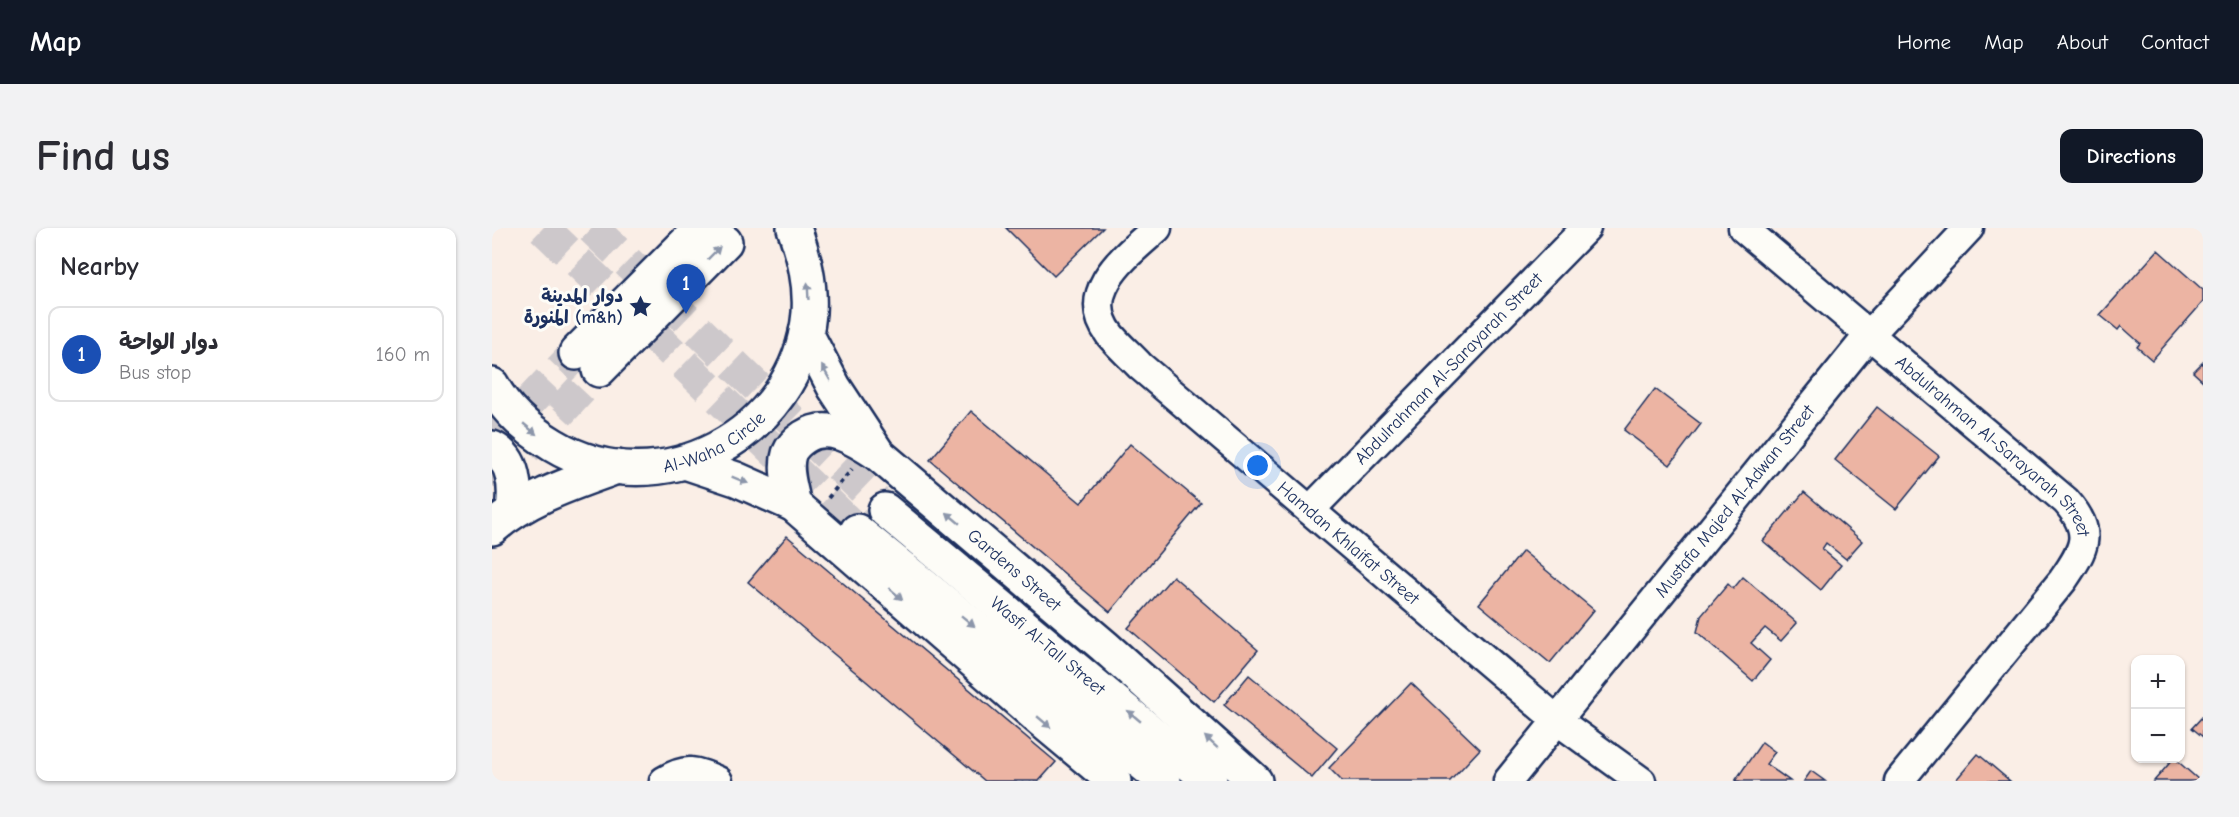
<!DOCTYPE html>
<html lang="en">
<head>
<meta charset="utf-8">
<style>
  body { margin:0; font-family:"Comic Neue","Playpen Sans Arabic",sans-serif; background:#f2f2f3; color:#2b2b33 }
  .controls { position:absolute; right:18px; bottom:18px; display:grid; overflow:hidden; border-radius:12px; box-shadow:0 2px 4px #0004 }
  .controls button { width:54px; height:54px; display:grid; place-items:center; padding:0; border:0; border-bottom:2px solid #e1e1e2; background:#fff; color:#2b2b33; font:30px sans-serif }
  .you { position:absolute; left:766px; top:238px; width:21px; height:21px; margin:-15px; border:4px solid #fff; border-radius:50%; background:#1a73e8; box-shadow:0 0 0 9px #1a73e833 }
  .badge { display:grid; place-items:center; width:39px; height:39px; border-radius:50%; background:#111827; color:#fff; font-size:20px; font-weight:700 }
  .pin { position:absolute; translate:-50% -50px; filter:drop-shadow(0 2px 3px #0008) }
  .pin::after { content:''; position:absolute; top:32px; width:21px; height:18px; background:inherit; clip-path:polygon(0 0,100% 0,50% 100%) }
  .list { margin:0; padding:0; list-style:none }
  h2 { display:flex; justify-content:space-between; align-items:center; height:78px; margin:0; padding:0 24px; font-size:26px }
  h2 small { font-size:20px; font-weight:400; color:#7c7c81 }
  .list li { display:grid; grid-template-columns:39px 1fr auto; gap:18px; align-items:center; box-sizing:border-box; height:96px; margin:0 12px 12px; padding:0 12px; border:2px solid #e1e1e2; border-radius:12px }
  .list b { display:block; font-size:22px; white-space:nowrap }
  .list p { margin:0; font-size:20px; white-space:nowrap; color:#7c7c81 }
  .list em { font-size:20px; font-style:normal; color:#7c7c81 }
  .map { position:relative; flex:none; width:1711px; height:553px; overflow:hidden; border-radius:12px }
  header { display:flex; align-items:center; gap:36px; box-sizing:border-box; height:84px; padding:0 30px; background:#111827; color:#fff }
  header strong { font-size:28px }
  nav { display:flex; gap:33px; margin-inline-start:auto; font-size:21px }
  .intro { display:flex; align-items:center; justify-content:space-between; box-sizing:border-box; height:144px; padding:0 36px }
  h1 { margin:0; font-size:42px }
  .button { padding:15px 27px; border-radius:12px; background:#111827; color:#fff; font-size:21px; font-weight:700 }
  main { display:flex; gap:36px; padding:0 36px }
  aside { flex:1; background:#fff; border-radius:12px; box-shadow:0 2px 4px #0004 }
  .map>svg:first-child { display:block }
</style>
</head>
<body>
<header>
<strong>Map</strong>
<nav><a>Home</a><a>Map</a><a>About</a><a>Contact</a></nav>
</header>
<div class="intro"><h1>Find us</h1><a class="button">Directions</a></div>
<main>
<aside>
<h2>Nearby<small></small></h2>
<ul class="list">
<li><span class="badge" style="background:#1a4fb4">1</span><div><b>دوار الواحة</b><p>Bus stop</p></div><em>160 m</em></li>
</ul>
</aside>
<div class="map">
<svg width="1711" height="553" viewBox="0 0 1711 553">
  <rect width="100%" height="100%" fill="#faeee6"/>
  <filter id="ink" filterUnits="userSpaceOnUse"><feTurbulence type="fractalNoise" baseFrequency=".0167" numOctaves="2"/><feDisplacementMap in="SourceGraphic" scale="12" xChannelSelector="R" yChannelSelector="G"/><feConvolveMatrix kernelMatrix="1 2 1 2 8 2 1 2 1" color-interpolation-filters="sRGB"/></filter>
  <g filter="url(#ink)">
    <g fill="#ecb4a3" stroke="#1b2f5e" stroke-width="1.5">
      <path d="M514,0H611L562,48Z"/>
      <path d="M1666,22L1711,62V74L1660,132L1645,119L1648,115L1629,98L1626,102L1608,87Z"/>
      <path d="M1711,134V153L1701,144Z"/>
      <path d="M1163,161L1209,196L1178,237L1132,202Z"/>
      <path d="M1385,179L1447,228L1404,281L1343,232Z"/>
      <path d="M479,183L589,275L638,216L709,275L618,384L438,232Z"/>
      <path d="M1312,264L1370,313L1354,331L1334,315L1330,321L1349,337L1329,362L1271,313Z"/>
      <path d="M295,308L564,534L547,553H493L256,354Z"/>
      <path d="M1031,323L1102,382L1058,435L987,376Z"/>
      <path d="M681,348L766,422L722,474L636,400Z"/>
      <path d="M1251,349L1305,395L1289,413L1273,400L1259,415L1278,432L1261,453L1205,404L1209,388L1236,356L1241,361Z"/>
      <path d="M757,447L845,520L820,550L732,477Z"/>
      <path d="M919,455L988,521L958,553H850L837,540Z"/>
      <path d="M1711,488V509L1700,500Z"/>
      <path d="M1270,514L1283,524L1274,536L1298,553H1243Z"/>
      <path d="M1486,526L1518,553H1463Z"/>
      <path d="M1682,530L1708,553H1662Z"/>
      <path d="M1319,543L1333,553H1312Z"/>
    </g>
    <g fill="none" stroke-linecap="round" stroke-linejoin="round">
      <g stroke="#cdc8cb" stroke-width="33" stroke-dasharray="33 16" stroke-linecap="butt">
        <path d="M51,0L365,303"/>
        <path d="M100,0L393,282"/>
        <path d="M0,213L84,125"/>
        <path d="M0,257L107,142"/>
      </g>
      <defs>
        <g id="street">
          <path id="s1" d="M665,0C635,27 585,63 618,107C627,118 639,128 648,138L1066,493L1149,553"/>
          <path id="s2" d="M1251,0L1574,273C1602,305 1593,320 1571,352L1407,553"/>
          <path id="s3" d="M818,282L1094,0"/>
          <path d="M172,553C194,539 203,543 226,553"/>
          <path id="s4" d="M1016,553L1377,107L1477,0"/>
        </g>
        <g id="secondary">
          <path id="s5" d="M314,105L342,159L386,226L612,418L763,553"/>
          <path d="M84,125L209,0"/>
          <path d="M107,142L233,14"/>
          <path id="s6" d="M0,157C14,183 36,202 61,217C167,281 306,207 317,85C319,55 312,28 302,0"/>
          <path d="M0,220C23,231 24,261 21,282"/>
          <path d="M193,234L244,251L302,277L549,492L622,553"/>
          <path d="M302,277C299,261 292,242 297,226C300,218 306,213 312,209C336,193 364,211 385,225"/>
          <path id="s7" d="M393,282L718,553"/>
          <path d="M0,300C36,269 81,255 125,239"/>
          <path d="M365,303L672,553"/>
        </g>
      </defs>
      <use href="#street" stroke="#1b2f5e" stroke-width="33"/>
      <use href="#secondary" stroke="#1b2f5e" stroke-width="38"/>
      <path stroke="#1b2f5e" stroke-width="4" stroke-dasharray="4.5 4.5" stroke-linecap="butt" d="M336,270L360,241"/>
      <use href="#street" stroke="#fdfcf7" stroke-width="28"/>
      <use href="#secondary" stroke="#fdfcf7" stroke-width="33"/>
    </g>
    <defs><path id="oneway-solid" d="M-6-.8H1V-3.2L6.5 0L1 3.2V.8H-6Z" transform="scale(1.5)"/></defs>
    <g fill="#8c96aa">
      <use href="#oneway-solid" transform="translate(222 25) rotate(-45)"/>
      <use href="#oneway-solid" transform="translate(316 63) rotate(-93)"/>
      <use href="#oneway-solid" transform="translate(334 145) rotate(-120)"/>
      <use href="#oneway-solid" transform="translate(38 201) rotate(40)"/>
      <use href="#oneway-solid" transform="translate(248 252) rotate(22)"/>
      <use href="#oneway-solid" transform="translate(461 290) rotate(-140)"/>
      <use href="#oneway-solid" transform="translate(404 366) rotate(41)"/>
      <use href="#oneway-solid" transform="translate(476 393) rotate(39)"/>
      <use href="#oneway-solid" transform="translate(642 488) rotate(-140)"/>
      <use href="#oneway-solid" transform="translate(552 494) rotate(40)"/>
      <use href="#oneway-solid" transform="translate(719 514) rotate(-138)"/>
    </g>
  </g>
  <defs>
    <symbol id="sight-bare" viewBox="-9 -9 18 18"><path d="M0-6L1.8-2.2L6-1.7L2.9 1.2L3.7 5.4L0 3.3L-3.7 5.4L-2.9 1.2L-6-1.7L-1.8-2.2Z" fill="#1b2f5e" stroke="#fdfcf7" stroke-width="2.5" paint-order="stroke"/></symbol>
  </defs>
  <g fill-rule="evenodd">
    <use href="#sight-bare" x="132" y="62" width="33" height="33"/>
  </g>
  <g text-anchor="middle" stroke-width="6" stroke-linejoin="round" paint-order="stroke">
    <g font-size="18" font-weight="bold" fill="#1b2f5e" stroke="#fdfcf7" text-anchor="end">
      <text x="131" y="74">دوار المدينة<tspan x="131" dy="21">المنورة (m&amp;h)</tspan></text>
    </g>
    <g font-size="18" fill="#1b2f5e" stroke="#fdfcf7">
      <text dy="6" stroke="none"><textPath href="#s3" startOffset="198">Abdulrahman Al-Sarayarah Street</textPath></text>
      <text dy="6" stroke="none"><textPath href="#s6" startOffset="258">Al-Waha Circle</textPath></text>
      <text dy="6" stroke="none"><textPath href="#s2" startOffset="333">Abdulrahman Al-Sarayarah Street</textPath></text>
      <text dy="6" stroke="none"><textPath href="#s4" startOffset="360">Mustafa Majed Al-Adwan Street</textPath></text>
      <text dy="6" stroke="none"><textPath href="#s1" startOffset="448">Hamdan Khlaifat Street</textPath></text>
      <text dy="6" stroke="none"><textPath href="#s5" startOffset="320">Gardens Street</textPath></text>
      <text dy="6" stroke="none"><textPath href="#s7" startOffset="212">Wasfi Al-Tall Street</textPath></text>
    </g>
  </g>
</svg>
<div class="controls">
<button>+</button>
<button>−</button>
</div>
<div class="you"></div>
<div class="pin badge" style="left:194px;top:86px;background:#1a4fb4">1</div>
</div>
</main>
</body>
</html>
